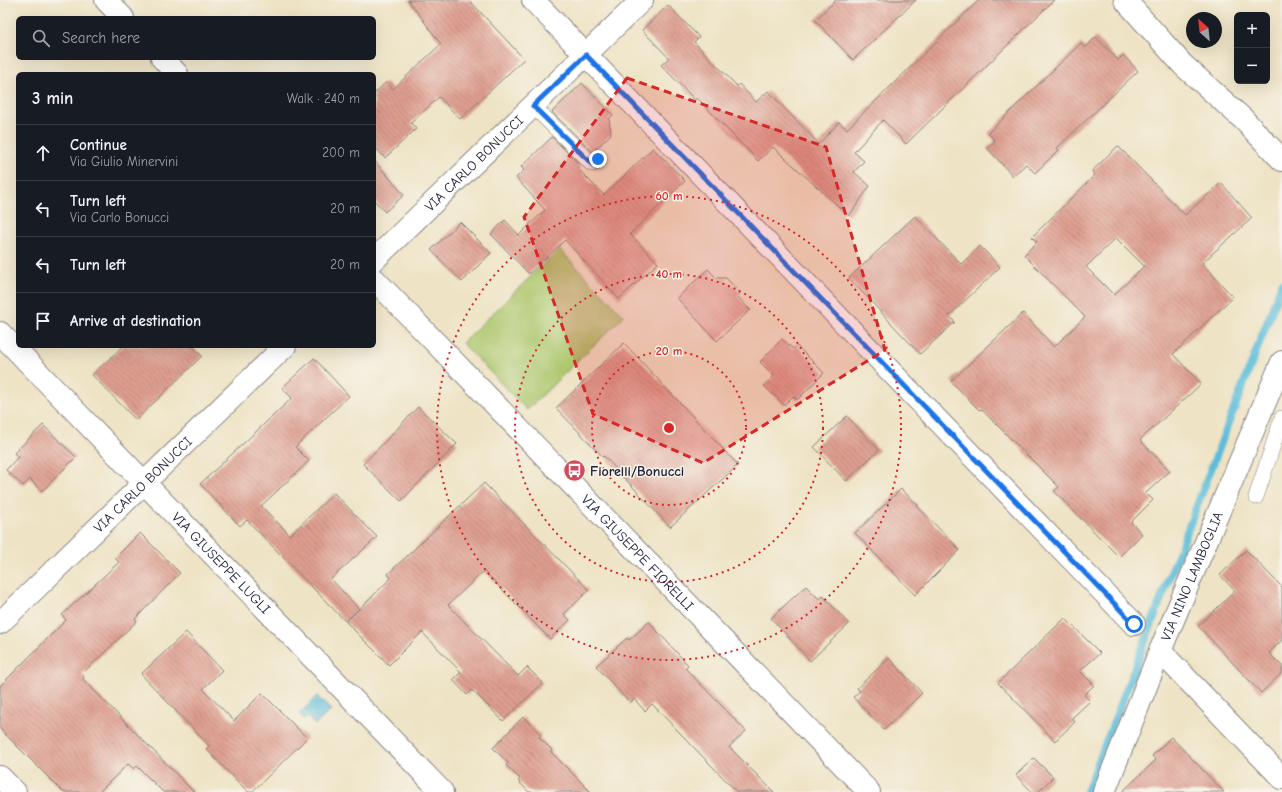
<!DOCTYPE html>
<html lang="en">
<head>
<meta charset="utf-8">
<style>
  body { margin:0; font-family:"Comic Neue",sans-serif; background:#20242c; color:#f1f3f6 }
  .controls { position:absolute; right:12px; top:12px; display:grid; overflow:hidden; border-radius:6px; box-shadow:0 4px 16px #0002 }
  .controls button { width:36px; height:36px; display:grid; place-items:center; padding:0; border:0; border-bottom:1px solid #363941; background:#171b24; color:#f1f3f6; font:20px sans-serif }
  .compass { position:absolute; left:1186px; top:12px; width:36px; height:36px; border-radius:50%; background:#171b24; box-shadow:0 4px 16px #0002; rotate:333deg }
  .stop { position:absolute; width:12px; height:12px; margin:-9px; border:3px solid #1a73e8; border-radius:50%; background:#fff }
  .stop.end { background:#1a73e8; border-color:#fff; box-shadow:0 1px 4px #0008 }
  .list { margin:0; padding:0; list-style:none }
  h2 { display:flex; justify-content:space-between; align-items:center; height:52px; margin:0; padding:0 16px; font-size:17px }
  h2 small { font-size:13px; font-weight:400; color:#9ea1a6 }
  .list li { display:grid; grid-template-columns:26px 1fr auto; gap:12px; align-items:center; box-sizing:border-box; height:56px; padding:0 16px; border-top:1px solid #363941 }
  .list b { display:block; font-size:15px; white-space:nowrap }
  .list p { margin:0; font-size:13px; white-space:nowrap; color:#9ea1a6 }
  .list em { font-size:13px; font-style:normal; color:#9ea1a6 }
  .icon { flex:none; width:22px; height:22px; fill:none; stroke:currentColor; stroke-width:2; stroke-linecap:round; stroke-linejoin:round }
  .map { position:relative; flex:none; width:1282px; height:792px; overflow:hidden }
  .search { position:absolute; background:#171b24; box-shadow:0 4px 16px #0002; left:16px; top:16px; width:360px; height:44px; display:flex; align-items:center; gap:10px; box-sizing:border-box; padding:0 14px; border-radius:6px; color:#9ea1a6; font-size:15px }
  .panel { position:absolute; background:#171b24; box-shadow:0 4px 16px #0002; left:16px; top:72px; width:360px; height:276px; border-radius:6px }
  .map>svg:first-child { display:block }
</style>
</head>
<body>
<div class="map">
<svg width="1282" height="792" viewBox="0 0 1282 792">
  <defs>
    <pattern id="water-ripples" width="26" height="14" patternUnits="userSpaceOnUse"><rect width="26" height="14" fill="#5bbdda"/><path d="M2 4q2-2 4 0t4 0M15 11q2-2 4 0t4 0" fill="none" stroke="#4b99b2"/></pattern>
    <pattern id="building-back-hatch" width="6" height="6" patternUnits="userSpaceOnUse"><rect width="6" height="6" fill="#de9e8f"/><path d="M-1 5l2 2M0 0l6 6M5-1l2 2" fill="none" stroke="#b48076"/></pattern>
  </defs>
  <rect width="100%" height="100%" fill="#f7f3e8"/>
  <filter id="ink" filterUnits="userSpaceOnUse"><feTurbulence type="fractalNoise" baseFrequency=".025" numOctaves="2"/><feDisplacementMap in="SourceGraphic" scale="8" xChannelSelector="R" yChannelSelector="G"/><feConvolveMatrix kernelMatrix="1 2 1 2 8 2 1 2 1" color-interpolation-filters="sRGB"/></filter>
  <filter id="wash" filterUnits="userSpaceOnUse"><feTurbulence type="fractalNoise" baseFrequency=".012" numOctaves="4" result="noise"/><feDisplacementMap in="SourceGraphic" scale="16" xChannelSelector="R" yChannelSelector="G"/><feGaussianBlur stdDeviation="0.9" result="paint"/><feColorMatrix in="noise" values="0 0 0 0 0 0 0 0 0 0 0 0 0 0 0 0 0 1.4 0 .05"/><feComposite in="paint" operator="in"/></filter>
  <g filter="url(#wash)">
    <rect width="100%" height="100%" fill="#eee3c5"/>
    <path fill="#adc86e" stroke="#687554" d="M559,249L624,316L527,410L462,343Z"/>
    <path fill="url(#water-ripples)" stroke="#3e708a" d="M317,696L331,710L315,725L308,717L305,720L299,714Z"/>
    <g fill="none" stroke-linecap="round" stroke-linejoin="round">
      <path stroke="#5bbdda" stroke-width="8" d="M1087,792L1282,284"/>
    </g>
    <g id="blocks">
      <g fill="url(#building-back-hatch)" fill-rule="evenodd">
        <path d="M408,0H469L524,59L460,119L439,97L411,123L416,129L385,158L374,146V94L386,82L393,89L441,44Z"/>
        <path d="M836,0H916L853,60L815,20Z"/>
        <path d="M979,0H1054L906,144L883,120L854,152L864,161L854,172L870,186L849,216L773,147L758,161L697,98L695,100L661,65L669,58L642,30L668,5L699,37L694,42L737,86L739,84L756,102L768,91L819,144L839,122L847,129Z"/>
        <path d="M1096,37L1118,60L1123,55L1138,71L1057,148L1059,150L1035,173L1026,164L1013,176L987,148L995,141L988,133L1081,43L1085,48Z"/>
        <path d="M582,83L613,115L609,119L611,134L593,152L552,112Z"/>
        <path d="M552,137L580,165L577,168L604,195L653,148L685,181L630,234L658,263L619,299L565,240L529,274L491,234L505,220L519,235L545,210L516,178L524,170L521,167Z"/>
        <path d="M1118,146L1185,215L1221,183L1252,218L1202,263L1233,297L1173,354L1201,384L1140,440L1170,471L1146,493L1153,500L1131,522L1142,534L1119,557L1054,491L1059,487L981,409L979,410L951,381L1023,313L1054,347L1085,317L1024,255L1037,242L1032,237L1095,175L1092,171ZM1116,238L1144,266L1114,295L1086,267Z"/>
        <path d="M374,160L404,195L385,212L374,200Z"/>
        <path d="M915,216L961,264L980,246L1000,267L949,316L955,322L920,354L849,278Z"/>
        <path d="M460,222L491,253L462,282L431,250Z"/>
        <path d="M708,269L716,278H726L740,293L737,296L750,310L717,341L677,298Z"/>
        <path d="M782,339L793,349L797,346L824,373L797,400L793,396L784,405L764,386L774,376L760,362Z"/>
        <path d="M624,343L738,465L670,527L604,456L603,457L556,408Z"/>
        <path d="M123,346H192L202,356L136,420L92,375Z"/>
        <path d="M314,358L349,396L295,447L309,461L261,506L290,535L334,493L377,537L331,579L359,609L345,621L247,520L240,526L200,484L292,398L282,388Z"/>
        <path d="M418,407L457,444L401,501L363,464Z"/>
        <path d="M847,416L879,450L846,481L814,447Z"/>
        <path d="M43,425L76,457L42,491L30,479L23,486L6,470L18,457L14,453Z"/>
        <path d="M484,483L589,590L564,614L570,620L550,639L484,571L448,605L518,676L527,667L543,683L503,721L472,690L467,695L453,680L461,672L422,632L389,665L346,622L391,578L388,574Z"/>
        <path d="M901,489L918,505L917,506L960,550L915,595L855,533Z"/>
        <path d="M140,533L180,573L135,619L137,621L82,674L84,677L83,679L194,792H163L137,766L134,769L128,764L99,792H63L0,729V686L66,620L62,615L119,562L115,558Z"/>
        <path d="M1246,550L1282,587V640L1269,653L1282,666V673L1261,693L1198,626L1235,591L1220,575Z"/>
        <path d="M806,586L819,599L823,596L849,624L810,661L771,618Z"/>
        <path d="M1065,618L1100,653L1080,671L1094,685L1084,695L1090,701L1072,718L1075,722L1055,741L998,683Z"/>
        <path d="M649,622L688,665L685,668L746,731L729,747L774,792H737L652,704L645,711L634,699L630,703L596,666L627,638L629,640Z"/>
        <path d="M186,632L222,670L203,689L234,721L262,693L307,738L252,792H248L206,749L209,746L141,674Z"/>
        <path d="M889,658L922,693L884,730L853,697L860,691L857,688Z"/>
        <path d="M523,717L541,735L539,737L552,750L551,752L591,792H529L518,781L520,779L506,765L508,763L493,748Z"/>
        <path d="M1171,737L1224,792H1122L1156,760L1152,756Z"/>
        <path d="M1034,758L1053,777L1038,792H1032L1016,775Z"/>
      </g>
    </g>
  </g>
  <g filter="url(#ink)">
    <use href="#blocks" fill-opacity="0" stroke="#888280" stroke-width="1"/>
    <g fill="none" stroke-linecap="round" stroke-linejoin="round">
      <defs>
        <g id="service">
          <path d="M533,106L592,164L598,159"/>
          <path d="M1256,497L1282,418"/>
        </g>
        <g id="minor">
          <path d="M106,0L123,18"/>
          <path d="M533,0L1134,624"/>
          <path d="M1125,0L1183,65L1243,119L1282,160"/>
          <path d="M162,58L177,74"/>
          <path id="s1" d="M374,260L642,0"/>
          <path id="s2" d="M374,279L869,792"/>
          <path id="s3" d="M0,333L442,792"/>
          <path id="s4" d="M0,623L285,346"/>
          <path d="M1160,651L1282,778"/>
          <path d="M0,777L15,792"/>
          <path id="s5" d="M1104,792L1160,651L1282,362"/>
        </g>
      </defs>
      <use href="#service" stroke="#888280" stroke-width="16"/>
      <use href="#minor" stroke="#888280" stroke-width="24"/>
      <use href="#service" stroke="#fff" stroke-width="15"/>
      <use href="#minor" stroke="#fff" stroke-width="22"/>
    </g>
  </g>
  <g fill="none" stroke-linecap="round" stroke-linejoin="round" filter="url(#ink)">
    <path stroke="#1a73e8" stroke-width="5" d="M598,159L592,164L533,106L586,55L1134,624"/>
  </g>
  <path fill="#d62828" fill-opacity="0.2" stroke="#d62828" stroke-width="3" stroke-dasharray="8 5" stroke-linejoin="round" d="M627,78L826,147L885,350L703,463L593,414L524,217Z"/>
  <g fill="none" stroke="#d62828" stroke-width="2" stroke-dasharray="2 4">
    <circle cx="669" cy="428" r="77"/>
    <circle cx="669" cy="428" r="154"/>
    <circle cx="669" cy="428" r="232"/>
  </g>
  <defs>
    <symbol id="bus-disc" viewBox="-11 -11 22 22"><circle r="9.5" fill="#d1495b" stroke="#f7f3e8"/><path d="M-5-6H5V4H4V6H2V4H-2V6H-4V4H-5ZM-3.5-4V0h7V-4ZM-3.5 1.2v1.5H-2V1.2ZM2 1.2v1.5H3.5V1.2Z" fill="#fff"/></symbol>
  </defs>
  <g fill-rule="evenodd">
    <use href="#bus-disc" x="562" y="458" width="25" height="25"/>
  </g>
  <g text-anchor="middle" stroke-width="3" stroke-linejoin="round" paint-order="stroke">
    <g font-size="14" fill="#22223b" stroke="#f7f3e8">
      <text dy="5" stroke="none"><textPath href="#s1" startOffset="139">VIA CARLO BONUCCI</textPath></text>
      <text dy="5" stroke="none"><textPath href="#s4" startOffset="199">VIA CARLO BONUCCI</textPath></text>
      <text dy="5" stroke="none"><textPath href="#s2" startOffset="380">VIA GIUSEPPE FIORELLI</textPath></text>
      <text dy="5" stroke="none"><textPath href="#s3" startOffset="319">VIA GIUSEPPE LUGLI</textPath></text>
      <text dy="5" stroke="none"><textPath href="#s5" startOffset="233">VIA NINO LAMBOGLIA</textPath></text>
    </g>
    <g font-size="14" font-weight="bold" fill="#22223b" stroke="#f7f3e8" text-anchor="start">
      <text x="590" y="476">Fiorelli/Bonucci</text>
    </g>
  </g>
  <circle cx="669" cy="428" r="6" fill="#d62828" stroke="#f7f3e8" stroke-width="2"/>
  <g font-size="12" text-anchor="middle" font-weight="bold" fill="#d62828" stroke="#f7f3e8" stroke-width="3" stroke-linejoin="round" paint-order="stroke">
    <text x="669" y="200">60 m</text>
    <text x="669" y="278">40 m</text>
    <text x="669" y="355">20 m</text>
  </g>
</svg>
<div class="controls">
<button>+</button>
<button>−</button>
</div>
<svg class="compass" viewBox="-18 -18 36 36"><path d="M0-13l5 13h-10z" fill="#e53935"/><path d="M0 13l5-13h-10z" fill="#9ea1a6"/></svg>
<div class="stop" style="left:1134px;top:624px"></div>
<div class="stop end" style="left:598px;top:159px"></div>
<div class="search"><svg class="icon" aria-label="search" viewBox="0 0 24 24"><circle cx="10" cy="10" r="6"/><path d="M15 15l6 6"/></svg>Search here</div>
<section class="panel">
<h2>3 min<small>Walk · 240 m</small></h2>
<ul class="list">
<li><svg class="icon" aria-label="ahead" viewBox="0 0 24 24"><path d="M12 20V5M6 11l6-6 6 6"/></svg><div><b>Continue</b><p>Via Giulio Minervini</p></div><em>200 m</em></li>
<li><svg class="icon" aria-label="left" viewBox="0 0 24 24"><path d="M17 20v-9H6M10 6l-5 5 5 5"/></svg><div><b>Turn left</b><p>Via Carlo Bonucci</p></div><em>20 m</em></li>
<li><svg class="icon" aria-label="left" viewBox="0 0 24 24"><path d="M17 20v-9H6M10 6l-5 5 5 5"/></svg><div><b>Turn left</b></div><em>20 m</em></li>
<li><svg class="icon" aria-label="arrive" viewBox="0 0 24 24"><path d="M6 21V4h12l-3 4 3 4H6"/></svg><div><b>Arrive at destination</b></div></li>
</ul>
</section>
</div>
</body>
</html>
